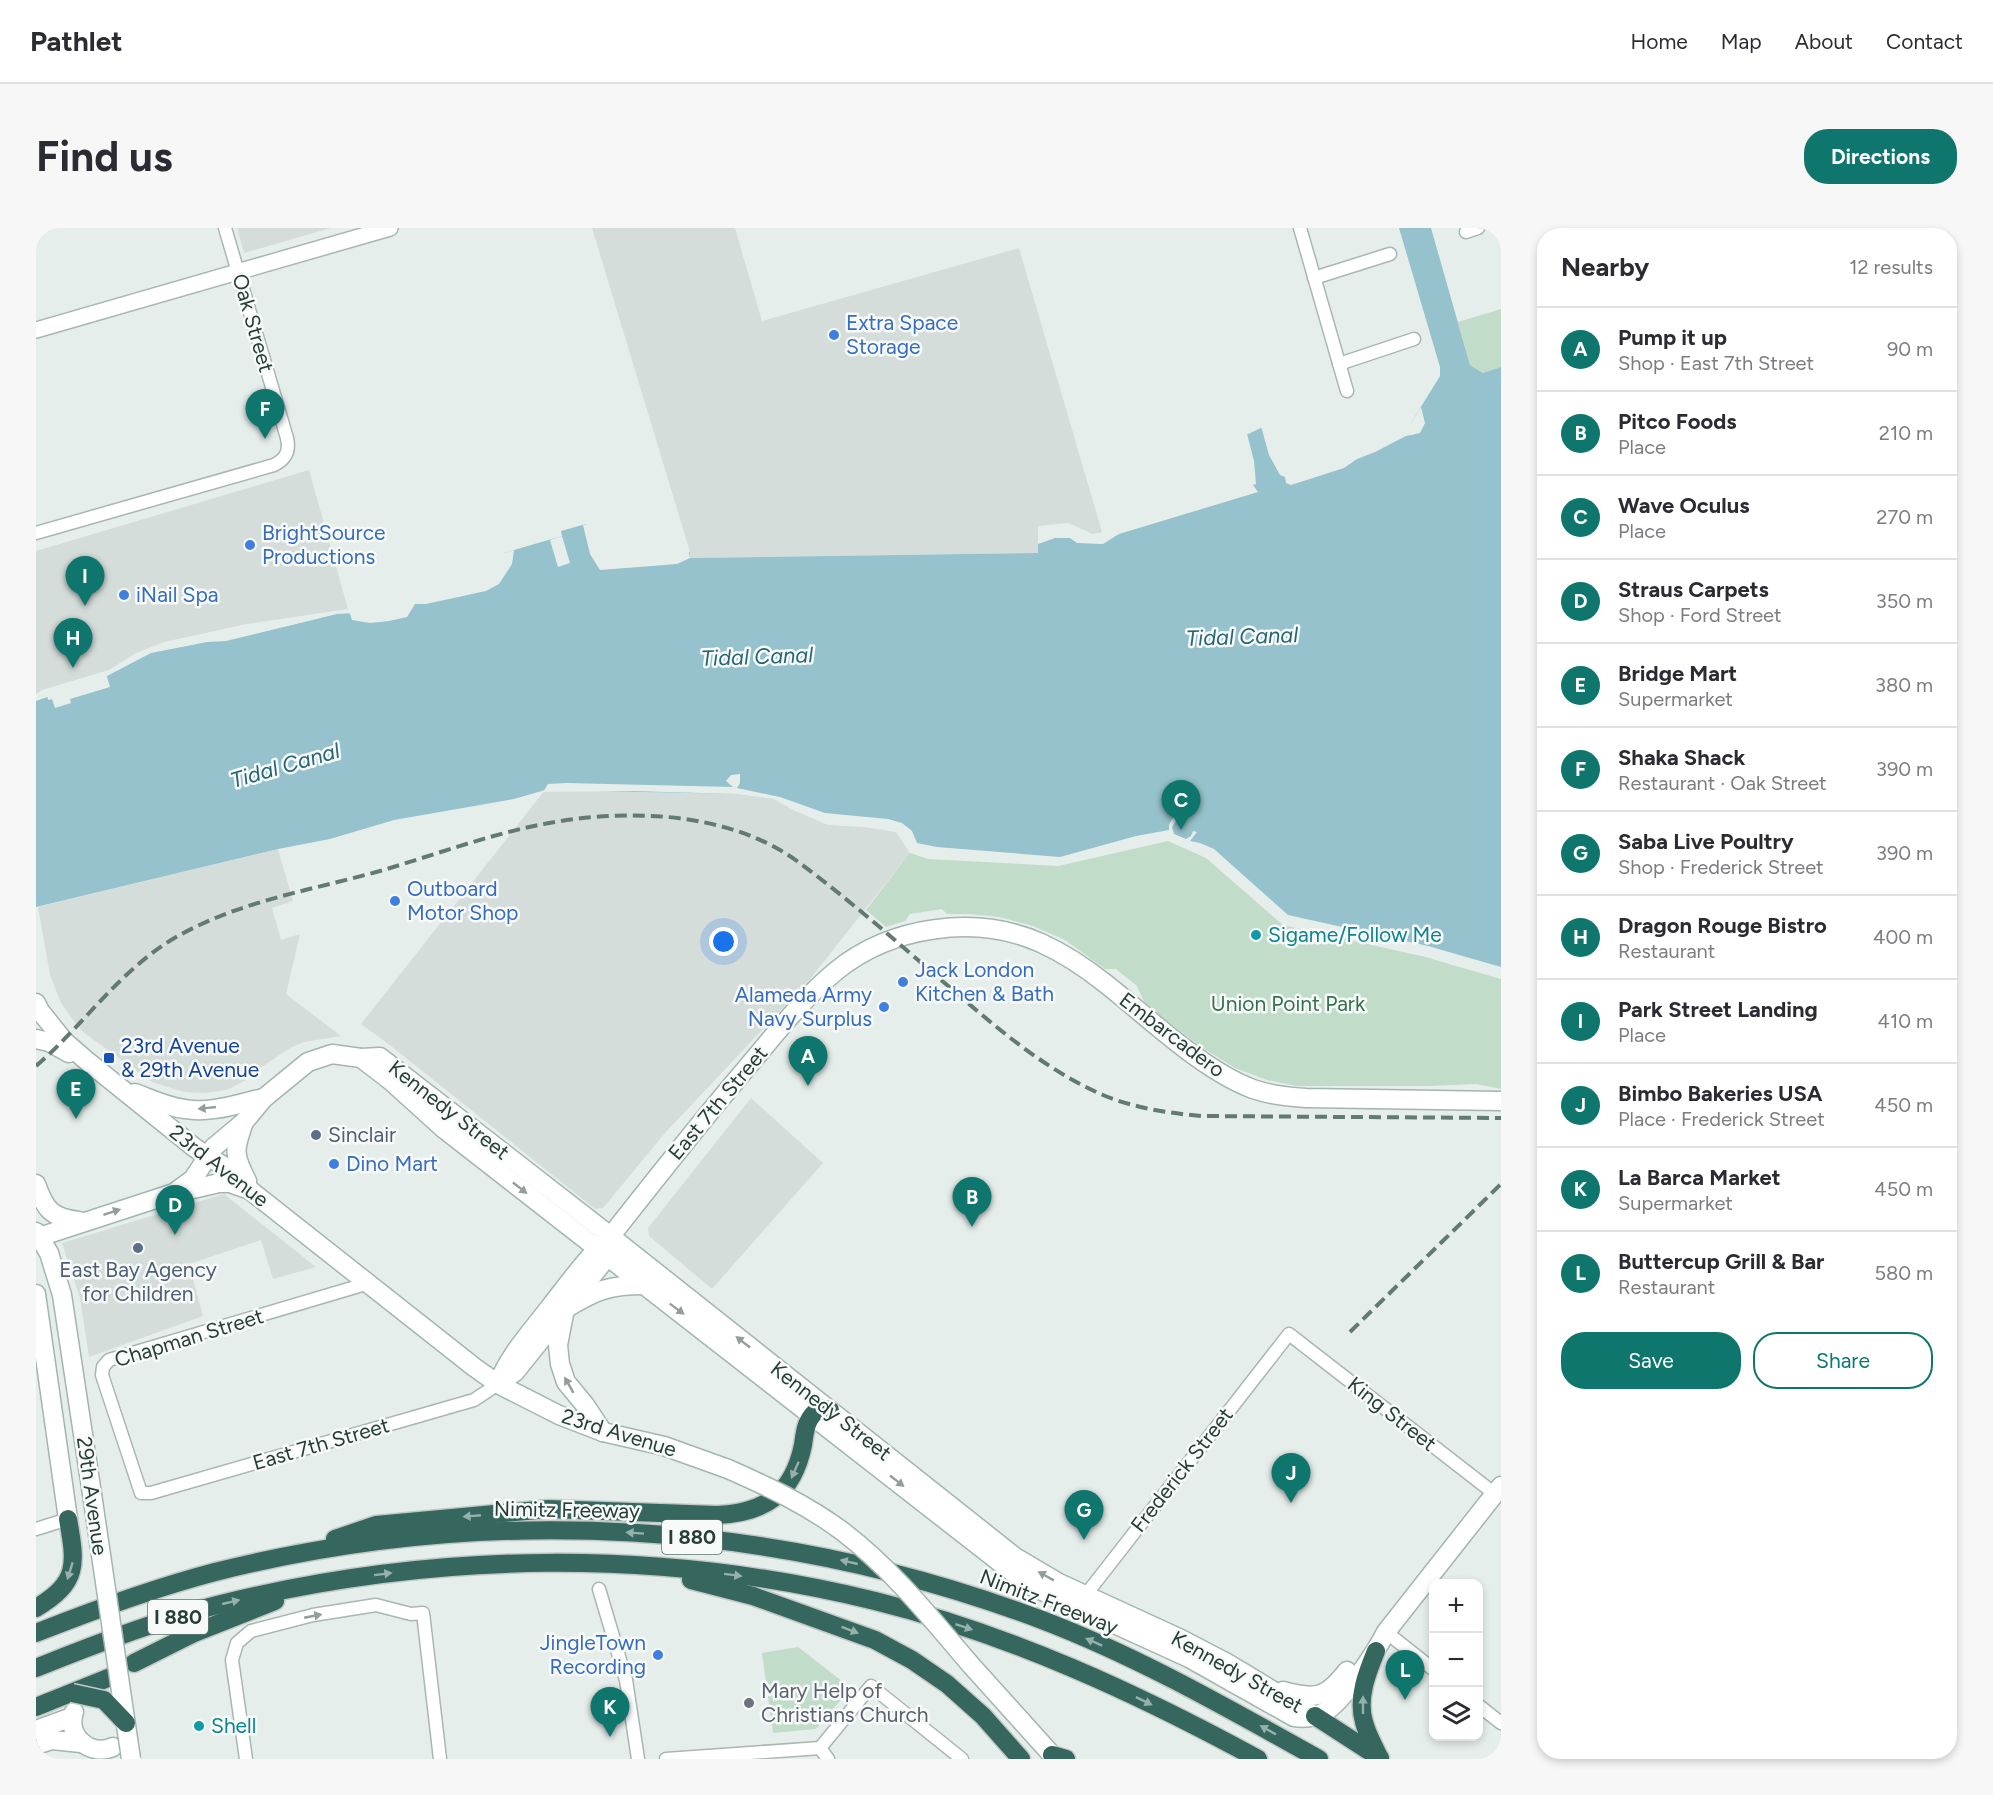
<!DOCTYPE html>
<html lang="en">
<head>
<meta charset="utf-8">
<style>
  body { margin:0; font-family:Figtree,sans-serif; background:#f7f7f7; color:#2b2b33 }
  .controls { position:absolute; right:18px; bottom:18px; display:grid; overflow:hidden; border-radius:12px; box-shadow:0 3px 9px #0003 }
  .controls button { width:54px; height:54px; display:grid; place-items:center; padding:0; border:0; border-bottom:2px solid #e1e1e2; background:#fff; color:#2b2b33; font:30px sans-serif }
  .you { position:absolute; left:688px; top:714px; width:21px; height:21px; margin:-15px; border:4px solid #fff; border-radius:50%; background:#1a73e8; box-shadow:0 0 0 9px #1a73e833 }
  .badge { display:grid; place-items:center; width:39px; height:39px; border-radius:50%; background:#0f766e; color:#fff; font-size:20px; font-weight:700 }
  .pin { position:absolute; translate:-50% -50px; filter:drop-shadow(0 2px 3px #0008) }
  .pin::after { content:''; position:absolute; top:32px; width:21px; height:18px; background:inherit; clip-path:polygon(0 0,100% 0,50% 100%) }
  .list { margin:0; padding:0; list-style:none }
  h2 { display:flex; justify-content:space-between; align-items:center; height:78px; margin:0; padding:0 24px; font-size:26px }
  h2 small { font-size:20px; font-weight:400; color:#7c7c81 }
  .list li { display:grid; grid-template-columns:39px 1fr auto; gap:18px; align-items:center; box-sizing:border-box; height:84px; padding:0 24px; border-top:2px solid #e1e1e2 }
  .list b { display:block; font-size:22px; white-space:nowrap }
  .list p { margin:0; font-size:20px; white-space:nowrap; color:#7c7c81 }
  .list em { font-size:20px; font-style:normal; color:#7c7c81 }
  .actions { display:flex; gap:12px; padding:18px 24px }
  .actions a { flex:1; padding:14px 0; border:2px solid #0f766e; border-radius:24px; text-align:center; font-size:21px; color:#0f766e }
  .actions .main { background:#0f766e; color:#fff }
  .icon { flex:none; width:33px; height:33px; fill:none; stroke:currentColor; stroke-width:2; stroke-linecap:round; stroke-linejoin:round }
  .map { position:relative; flex:none; width:1465px; height:1531px; overflow:hidden; border-radius:24px }
  header { display:flex; align-items:center; gap:36px; box-sizing:border-box; height:84px; padding:0 30px; background:#fff; border-bottom:2px solid #e1e1e2 }
  header strong { font-size:28px }
  nav { display:flex; gap:33px; margin-inline-start:auto; font-size:21px }
  .intro { display:flex; align-items:center; justify-content:space-between; box-sizing:border-box; height:144px; padding:0 36px }
  h1 { margin:0; font-size:42px }
  .button { padding:15px 27px; border-radius:24px; background:#0f766e; color:#fff; font-size:21px; font-weight:700 }
  main { display:flex; gap:36px; padding:0 36px }
  aside { flex:1; background:#fff; border-radius:24px; box-shadow:0 3px 9px #0003 }
  .map>svg:first-child { display:block }
</style>
</head>
<body>
<header>
<strong>Pathlet</strong>
<nav><a>Home</a><a>Map</a><a>About</a><a>Contact</a></nav>
</header>
<div class="intro"><h1>Find us</h1><a class="button">Directions</a></div>
<main>
<div class="map">
<svg width="1465" height="1531" viewBox="0 0 1465 1531">
  <rect width="100%" height="100%" fill="#e6eeeb"/>
  <g fill="#d5ddda">
    <path d="M201,0H295L208,25Z"/>
    <path d="M556,0H699L726,93L983,20L1066,304L1050,307L1002,302L1003,325L654,330V324Z"/>
    <path d="M273,242L312,381L211,396L128,414L98,426L73,442L6,462L0,466V323Z"/>
    <path d="M509,562L700,566L738,571L862,602L876,622L775,750L629,905L567,980L559,981L355,818L325,796Z"/>
    <path d="M242,621L257,673L236,680L245,712L264,706L250,766L305,808L268,814L254,820L224,840L210,852L191,862L168,865L148,864L116,854L47,804L37,792L25,775L14,747L2,679Z"/>
    <path d="M715,870L787,935L676,1061L613,1008L612,1000Z"/>
    <path d="M188,966L280,1039L237,1051L225,1012L153,1036L167,1088L53,1129L44,1070L26,1015Z"/>
  </g>
  <g fill="#c2dcca">
    <path d="M1465,81V139L1447,145L1434,137L1422,94Z"/>
    <path d="M1132,610L1465,748V861L1440,856L1394,858H1260L1231,852L1199,840L1165,819L1109,776L1101,758L1080,741H1069L1029,712L997,698L963,689L933,686H911L906,681L874,686L869,693L850,699L830,682L876,622Z"/>
    <path d="M762,1419L815,1460L780,1501L737,1505L726,1425Z"/>
  </g>
  <path fill="#95c2cc" d="M1363,0H1395L1434,137L1447,145L1465,139V748L1248,694L1171,627L1132,610L1022,635L893,628L862,602L829,597L738,571L700,566L509,562L478,571L358,592L294,611L242,621L0,679V473L71,448L115,425L171,414L190,413L301,386L319,385L471,336L468,325L526,308L525,303L550,296L563,334L654,324V330H656L1002,325V301L1050,307L1066,304L1213,252L1210,207L1225,200L1229,203L1249,241L1319,224L1370,206L1377,207L1375,195L1404,148V139Z"/>
  <g fill="#e6eeeb">
    <path d="M1385,179L1389,195L1384,205L1370,208L1339,224L1321,231L1308,240L1255,257L1250,255L1249,249L1244,247L1233,227L1225,198L1231,201L1251,237L1310,222L1318,221L1319,224L1322,222L1321,220L1369,203L1374,204L1372,196L1375,195Z"/>
    <path d="M1210,202L1218,233L1220,256L1217,257L1222,264L1083,306L1067,316L1041,315L1034,310H1019L1002,316V298L1032,295L1053,304L1055,306L1066,304V301L1076,297L1079,292L1210,250L1207,207Z"/>
    <path d="M553,296L564,331L652,318L654,330L641,336L564,342L554,326L547,297Z"/>
    <path d="M526,308L534,335L522,339L514,312Z"/>
    <path d="M478,322L476,336L463,356L450,363L390,376H379L371,389L353,393L334,395L316,392L313,383L367,363L468,334L466,328L468,325Z"/>
    <path d="M70,445L74,459L34,471L35,475L19,480L16,471L12,472L11,466Z"/>
    <path d="M704,546V555L701,560L744,569L789,585L852,591L866,595L876,603L881,615L901,619L1024,629L1100,608L1133,602V597L1136,591L1142,587H1150L1149,591H1143L1139,594L1136,599L1138,606L1150,611L1155,608L1157,603L1161,604L1154,613L1164,615L1178,621L1252,687L1392,718L1465,739V751L1389,729L1247,697L1170,630L1132,613L1022,638L892,631L874,625L860,604L828,599L792,597L757,582L738,571L700,566L597,563L507,564L512,556L530,555L697,559L690,553L695,547Z"/>
  </g>
  <g fill="none" stroke-linecap="round" stroke-linejoin="round">
    <defs>
      <g id="minor">
        <path d="M1264,0L1311,163"/>
        <path d="M1430,4L1442,0"/>
        <path d="M1278,50L1354,26"/>
        <path d="M1303,136L1378,111"/>
        <path d="M0,305L238,237C250,231 254,223 251,210L189,0"/>
        <path d="M333,1055L73,1132L67,1139L66,1147L105,1265H115L438,1172L462,1156"/>
        <path d="M0,1301L32,1291"/>
        <path d="M563,1361L590,1452L602,1531"/>
        <path d="M1045,1373L1253,1106L1459,1266"/>
        <path d="M1350,1404L1398,1442"/>
        <path d="M1442,1477L1465,1495"/>
        <path d="M784,1520L792,1531"/>
        <path d="M210,1531L196,1432L201,1415L215,1403L277,1387L340,1377L375,1386L387,1385L404,1531"/>
        <path d="M630,1531L784,1520L835,1458L926,1531"/>
      </g>
      <path id="tertiary" d="M0,102L354,0"/>
      <g id="secondary">
        <path d="M0,775L4,783L28,813L51,833L159,920L194,942L215,963L438,1139L462,1156L523,1187L567,1204L628,1218L692,1241"/>
        <path d="M0,811L13,814L33,825"/>
        <path d="M325,830L355,853L408,901L993,1357L1153,1430L1258,1489C1269,1491 1280,1489 1290,1483C1308,1472 1340,1424 1350,1404L1465,1258"/>
        <path d="M99,865C115,871 131,879 149,881C174,886 204,875 228,870"/>
        <path d="M208,894C198,922 197,926 211,953"/>
        <path d="M0,956C9,982 16,990 43,993"/>
        <path d="M144,964L183,955H194L214,962"/>
        <path d="M0,1004L13,1025L26,1067L56,1266"/>
        <path d="M3,1009L138,965L157,951L178,919L208,894L228,870L272,834L296,826L325,830L344,829L559,996L979,1329L1023,1355L1145,1411L1191,1435L1279,1488"/>
        <path d="M0,1066L32,1291"/>
        <path d="M462,1156C473,1127 495,1104 514,1079C533,1055 551,1029 574,1009C618,953 662,897 708,843C737,809 765,772 800,743C855,698 940,686 1005,715C1029,726 1050,740 1070,756C1113,790 1166,842 1217,861C1234,867 1252,869 1270,870L1465,873"/>
        <path d="M462,1156L479,1144L572,1028L573,1017"/>
        <path d="M567,1204L549,1177L530,1154L524,1136L522,1117L529,1081C560,1062 573,1057 609,1057"/>
        <path d="M934,1436L1016,1527L1022,1531"/>
        <path d="M1247,1463C1280,1472 1290,1470 1311,1443"/>
        <path d="M38,1484C30,1508 54,1529 77,1519"/>
        <path d="M0,1502L36,1489"/>
        <path d="M0,1517L16,1512L45,1515"/>
      </g>
      <g id="motorway">
        <path d="M299,1311L340,1297L512,1281L681,1287C729,1285 757,1266 767,1217C769,1202 770,1190 784,1180L794,1182"/>
        <path d="M655,1352L717,1368L839,1412L876,1432L911,1456L947,1488L985,1531"/>
        <path d="M0,1380C43,1354 40,1337 32,1291"/>
        <path d="M0,1405C58,1382 118,1360 179,1344C454,1275 741,1292 1006,1392C1103,1429 1193,1481 1283,1531"/>
        <path d="M1340,1423C1331,1445 1321,1470 1328,1494C1331,1506 1338,1518 1343,1529"/>
        <path d="M98,1435L156,1406L239,1373"/>
        <path d="M0,1440C59,1416 119,1393 181,1377C397,1323 623,1320 839,1373C973,1406 1101,1465 1222,1531"/>
        <path d="M0,1479L82,1446"/>
        <path d="M1279,1488L1344,1530"/>
        <path d="M1016,1527L1030,1531"/>
      </g>
    </defs>
    <use href="#minor" stroke="#a9b6b2" stroke-width="15"/>
    <use href="#tertiary" stroke="#a9b6b2" stroke-width="18"/>
    <use href="#secondary" stroke="#a3b5af" stroke-width="21"/>
    <use href="#motorway" stroke="#c3c9c7" stroke-width="21"/>
    <use href="#minor" stroke="#fff" stroke-width="12"/>
    <use href="#tertiary" stroke="#fff" stroke-width="15"/>
    <use href="#secondary" stroke="#fff" stroke-width="18"/>
    <use href="#motorway" stroke="#35675f" stroke-width="18"/>
    <g stroke="#627974" stroke-width="4" stroke-dasharray="12 6" stroke-linecap="butt">
      <path d="M0,838C49,796 84,741 142,708C204,673 276,662 344,643C395,628 446,609 498,598C582,580 689,581 761,633C818,675 871,723 925,769C969,807 1014,844 1067,867C1098,880 1132,885 1165,888L1465,890"/>
      <path d="M1314,1104L1465,956"/>
    </g>
    <defs>
      <g id="secondary-bridge">
        <path d="M692,1241C731,1258 771,1277 806,1303C855,1340 894,1389 934,1436"/>
        <path d="M56,1266L95,1531"/>
      </g>
      <path id="motorway-bridge" d="M36,1465L68,1472L90,1495"/>
    </defs>
    <use href="#secondary-bridge" stroke="#a3b5af" stroke-width="21" stroke-linecap="butt"/>
    <use href="#motorway-bridge" stroke="#c3c9c7" stroke-width="21" stroke-linecap="butt"/>
    <use href="#secondary-bridge" stroke="#fff" stroke-width="18"/>
    <use href="#motorway-bridge" stroke="#35675f" stroke-width="18"/>
  </g>
  <defs><path id="oneway-solid" d="M-6-.8H1V-3.2L6.5 0L1 3.2V.8H-6Z" transform="scale(1.5)"/></defs>
  <g fill="#939e9c">
    <use href="#oneway-solid" transform="translate(171 880) rotate(174)"/>
    <use href="#oneway-solid" transform="translate(484 960) rotate(38)"/>
    <use href="#oneway-solid" transform="translate(76 984) rotate(-18)"/>
    <use href="#oneway-solid" transform="translate(641 1081) rotate(37)"/>
    <use href="#oneway-solid" transform="translate(707 1114) rotate(-142)"/>
    <use href="#oneway-solid" transform="translate(533 1157) rotate(-120)"/>
    <use href="#oneway-solid" transform="translate(861 1253) rotate(38)"/>
    <use href="#oneway-solid" transform="translate(1010 1348) rotate(-151)"/>
    <use href="#oneway-solid" transform="translate(277 1388) rotate(-11)"/>
  </g>
  <g fill="#96b0ac">
    <use href="#oneway-solid" transform="translate(759 1242) rotate(114)"/>
    <use href="#oneway-solid" transform="translate(436 1288) rotate(175)"/>
    <use href="#oneway-solid" transform="translate(599 1305) rotate(-176)"/>
    <use href="#oneway-solid" transform="translate(813 1334) rotate(-167)"/>
    <use href="#oneway-solid" transform="translate(34 1343) rotate(107)"/>
    <use href="#oneway-solid" transform="translate(347 1346) rotate(-7)"/>
    <use href="#oneway-solid" transform="translate(697 1347) rotate(7)"/>
    <use href="#oneway-solid" transform="translate(195 1374) rotate(-13)"/>
    <use href="#oneway-solid" transform="translate(928 1399) rotate(18)"/>
    <use href="#oneway-solid" transform="translate(814 1402) rotate(21)"/>
    <use href="#oneway-solid" transform="translate(1058 1414) rotate(-156)"/>
    <use href="#oneway-solid" transform="translate(1108 1473) rotate(26)"/>
    <use href="#oneway-solid" transform="translate(1327 1477) rotate(-90)"/>
    <use href="#oneway-solid" transform="translate(1232 1502) rotate(-151)"/>
  </g>
  <g fill="#3f7fe0" stroke="#f7faf9" stroke-width="2">
    <circle cx="798" cy="107" r="6"/>
    <circle cx="214" cy="317" r="6"/>
    <circle cx="88" cy="367" r="6"/>
    <circle cx="359" cy="673" r="6"/>
    <circle cx="867" cy="754" r="6"/>
    <circle cx="848" cy="779" r="6"/>
    <circle cx="298" cy="936" r="6"/>
    <circle cx="622" cy="1427" r="6"/>
  </g>
  <g fill="#0f9aa8" stroke="#f7faf9" stroke-width="2">
    <circle cx="1220" cy="707" r="6"/>
    <circle cx="163" cy="1498" r="6"/>
  </g>
  <rect fill="#1a4fb4" stroke="#f7faf9" stroke-width="2" x="67" y="824" width="12" height="12" rx="3"/>
  <g fill="#5c6f8a" stroke="#f7faf9" stroke-width="2">
    <circle cx="280" cy="907" r="6"/>
    <circle cx="102" cy="1020" r="6"/>
  </g>
  <circle fill="#6b7280" stroke="#f7faf9" stroke-width="2" cx="713" cy="1475" r="6"/>
  <g text-anchor="middle" stroke-width="5" stroke-linejoin="round" paint-order="stroke">
    <g fill="#f7faf9" stroke="#657672" stroke-width="1.5">
      <rect x="626" y="1292" width="60" height="34" rx="4.5"/>
      <rect x="112" y="1372" width="60" height="34" rx="4.5"/>
    </g>
    <g font-size="20" font-weight="bold" fill="#273e38">
      <text x="656" y="1316">I 880</text>
      <text x="142" y="1396">I 880</text>
    </g>
    <g font-size="21" fill="#273e38" stroke="#f7faf9">
      <text transform="translate(217 95) rotate(74)" y="7">Oak Street</text>
      <text transform="translate(1136 807) rotate(37)" y="7">Embarcadero</text>
      <text transform="translate(682 875) rotate(-50)" y="7">East 7th Street</text>
      <text transform="translate(413 882) rotate(38)" y="7">Kennedy Street</text>
      <text transform="translate(183 938) rotate(38)" y="7">23rd Avenue</text>
      <text transform="translate(153 1110) rotate(-17)" y="7">Chapman Street</text>
      <text transform="translate(795 1183) rotate(38)" y="7">Kennedy Street</text>
      <text transform="translate(1356 1186) rotate(38)" y="7">King Street</text>
      <text transform="translate(583 1205) rotate(17)" y="7">23rd Avenue</text>
      <text transform="translate(285 1216) rotate(-16)" y="7">East 7th Street</text>
      <text transform="translate(1146 1242) rotate(-52)" y="7">Frederick Street</text>
      <text transform="translate(56 1268) rotate(82)" y="7">29th Avenue</text>
      <text transform="translate(531 1282) rotate(1)" y="7">Nimitz Freeway</text>
      <text transform="translate(1013 1374) rotate(21)" y="7">Nimitz Freeway</text>
      <text transform="translate(1201 1444) rotate(29)" y="7">Kennedy Street</text>
    </g>
    <g font-size="21" fill="#366cbe" stroke="#f7faf9" text-anchor="start">
      <text x="810" y="102">Extra Space<tspan x="810" dy="24">Storage</tspan></text>
      <text x="226" y="312">BrightSource<tspan x="226" dy="24">Productions</tspan></text>
      <text x="100" y="374">iNail Spa</text>
      <text x="371" y="668">Outboard<tspan x="371" dy="24">Motor Shop</tspan></text>
      <text x="879" y="749">Jack London<tspan x="879" dy="24">Kitchen &amp; Bath</tspan></text>
      <text x="836" y="774" text-anchor="end">Alameda Army<tspan x="836" dy="24">Navy Surplus</tspan></text>
      <text x="310" y="943">Dino Mart</text>
      <text x="610" y="1422" text-anchor="end">JingleTown<tspan x="610" dy="24">Recording</tspan></text>
    </g>
    <g font-size="21" fill="#0d838f" stroke="#f7faf9" text-anchor="start">
      <text x="1232" y="714">Sigame/Follow Me</text>
      <text x="175" y="1505">Shell</text>
    </g>
    <g font-size="21" fill="#35714e" stroke="#f7faf9">
      <text x="1252" y="783">Union Point Park</text>
    </g>
    <g font-size="21" fill="#164399" stroke="#f7faf9" text-anchor="start">
      <text x="85" y="825">23rd Avenue<tspan x="85" dy="24">&amp; 29th Avenue</tspan></text>
    </g>
    <g font-size="21" fill="#4e5e75" stroke="#f7faf9" text-anchor="start">
      <text x="292" y="914">Sinclair</text>
      <text x="102" y="1049" text-anchor="middle">East Bay Agency<tspan x="102" dy="24">for Children</tspan></text>
    </g>
    <g font-size="21" fill="#5b616d" stroke="#f7faf9" text-anchor="start">
      <text x="725" y="1470">Mary Help of<tspan x="725" dy="24">Christians Church</tspan></text>
    </g>
    <g font-size="22" font-style="italic" fill="#266574" stroke="#f7faf9">
      <text transform="translate(1206 408) rotate(-2)" y="8">Tidal Canal</text>
      <text transform="translate(721 428) rotate(-2)" y="8">Tidal Canal</text>
      <text transform="translate(249 537) rotate(-16)" y="8">Tidal Canal</text>
    </g>
  </g>
</svg>
<div class="controls">
<button>+</button>
<button>−</button>
<button><svg class="icon" aria-label="layers" viewBox="0 0 24 24"><path d="M12 4l9 5-9 5-9-5zM3 14l9 5 9-5"/></svg></button>
</div>
<div class="you"></div>
<div class="pin badge" style="left:772px;top:858px">A</div>
<div class="pin badge" style="left:936px;top:999px">B</div>
<div class="pin badge" style="left:1145px;top:602px">C</div>
<div class="pin badge" style="left:139px;top:1007px">D</div>
<div class="pin badge" style="left:40px;top:891px">E</div>
<div class="pin badge" style="left:229px;top:211px">F</div>
<div class="pin badge" style="left:1048px;top:1312px">G</div>
<div class="pin badge" style="left:37px;top:440px">H</div>
<div class="pin badge" style="left:49px;top:378px">I</div>
<div class="pin badge" style="left:1255px;top:1275px">J</div>
<div class="pin badge" style="left:574px;top:1509px">K</div>
<div class="pin badge" style="left:1369px;top:1472px">L</div>
</div>
<aside>
<h2>Nearby<small>12 results</small></h2>
<ul class="list">
<li><span class="badge">A</span><div><b>Pump it up</b><p>Shop · East 7th Street</p></div><em>90 m</em></li>
<li><span class="badge">B</span><div><b>Pitco Foods</b><p>Place</p></div><em>210 m</em></li>
<li><span class="badge">C</span><div><b>Wave Oculus</b><p>Place</p></div><em>270 m</em></li>
<li><span class="badge">D</span><div><b>Straus Carpets</b><p>Shop · Ford Street</p></div><em>350 m</em></li>
<li><span class="badge">E</span><div><b>Bridge Mart</b><p>Supermarket</p></div><em>380 m</em></li>
<li><span class="badge">F</span><div><b>Shaka Shack</b><p>Restaurant · Oak Street</p></div><em>390 m</em></li>
<li><span class="badge">G</span><div><b>Saba Live Poultry</b><p>Shop · Frederick Street</p></div><em>390 m</em></li>
<li><span class="badge">H</span><div><b>Dragon Rouge Bistro</b><p>Restaurant</p></div><em>400 m</em></li>
<li><span class="badge">I</span><div><b>Park Street Landing</b><p>Place</p></div><em>410 m</em></li>
<li><span class="badge">J</span><div><b>Bimbo Bakeries USA</b><p>Place · Frederick Street</p></div><em>450 m</em></li>
<li><span class="badge">K</span><div><b>La Barca Market</b><p>Supermarket</p></div><em>450 m</em></li>
<li><span class="badge">L</span><div><b>Buttercup Grill &amp; Bar</b><p>Restaurant</p></div><em>580 m</em></li>
</ul>
<div class="actions"><a class="main">Save</a><a>Share</a></div>
</aside>
</main>
</body>
</html>
